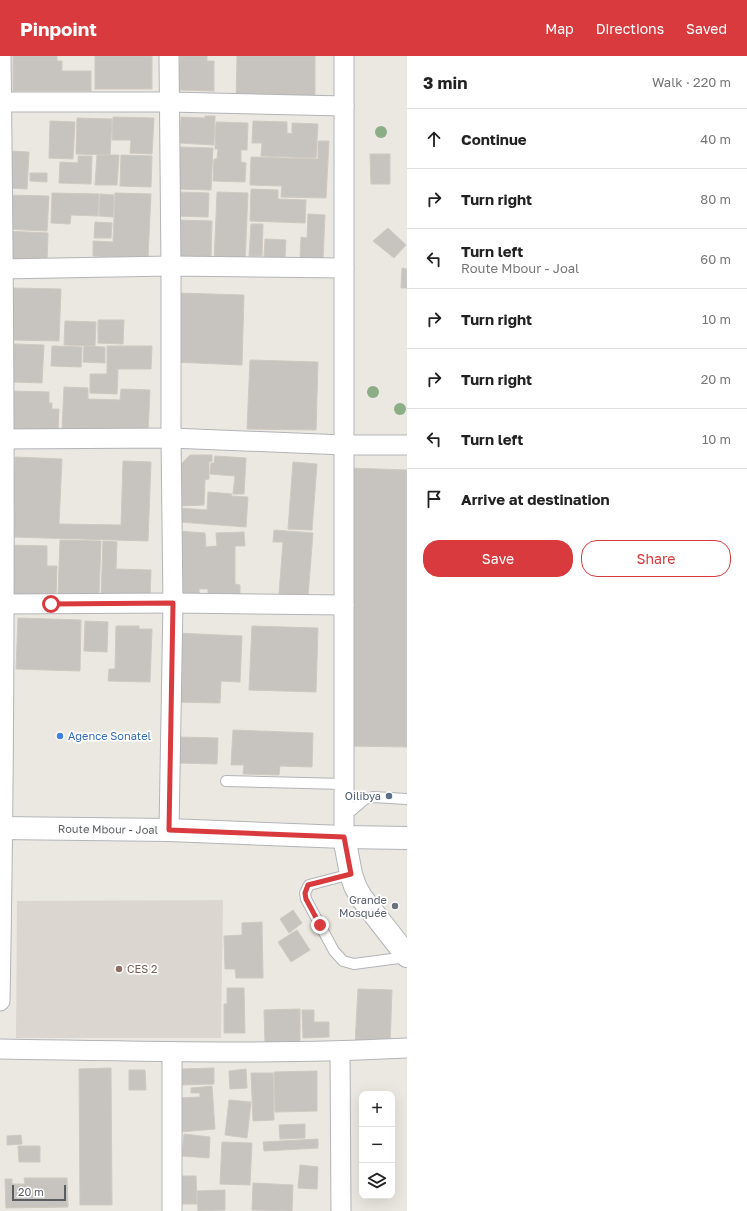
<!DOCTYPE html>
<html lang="en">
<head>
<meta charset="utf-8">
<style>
  body { margin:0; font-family:"Golos Text",sans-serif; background:#f6f6f6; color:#222 }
  .controls { position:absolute; right:12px; bottom:12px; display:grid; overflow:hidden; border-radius:8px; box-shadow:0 4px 16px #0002 }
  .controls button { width:36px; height:36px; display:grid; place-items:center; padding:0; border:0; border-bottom:1px solid #e0e0e0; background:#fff; color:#222; font:20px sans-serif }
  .scale { position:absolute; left:12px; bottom:10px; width:54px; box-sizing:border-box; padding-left:4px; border:2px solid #5a5e61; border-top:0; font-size:11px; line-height:14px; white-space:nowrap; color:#5a5e61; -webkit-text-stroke:3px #fff; paint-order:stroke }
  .stop { position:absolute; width:12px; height:12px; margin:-9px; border:3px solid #d83a3d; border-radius:50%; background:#fff }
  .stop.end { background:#d83a3d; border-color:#fff; box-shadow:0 1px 4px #0008 }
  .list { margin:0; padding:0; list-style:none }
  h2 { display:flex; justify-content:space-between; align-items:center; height:52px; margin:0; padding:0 16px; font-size:17px }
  h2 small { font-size:13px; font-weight:400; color:#767676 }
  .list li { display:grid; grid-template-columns:26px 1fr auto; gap:12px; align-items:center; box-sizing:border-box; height:60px; padding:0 16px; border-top:1px solid #e0e0e0 }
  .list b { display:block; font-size:15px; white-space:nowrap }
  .list p { margin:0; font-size:13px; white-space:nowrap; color:#767676 }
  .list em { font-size:13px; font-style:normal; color:#767676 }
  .actions { display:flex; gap:8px; padding:12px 16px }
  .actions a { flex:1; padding:9px 0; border:1px solid #d83a3d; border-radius:16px; text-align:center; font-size:14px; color:#d83a3d }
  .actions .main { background:#d83a3d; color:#fff }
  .icon { flex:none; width:22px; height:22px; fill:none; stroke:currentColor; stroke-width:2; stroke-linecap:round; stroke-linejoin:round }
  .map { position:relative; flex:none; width:407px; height:1155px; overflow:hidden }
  header { display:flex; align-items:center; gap:24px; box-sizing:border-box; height:56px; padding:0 20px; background:#d83a3d; color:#fff }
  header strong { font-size:19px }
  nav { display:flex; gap:22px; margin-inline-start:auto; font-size:14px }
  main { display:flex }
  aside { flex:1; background:#fff }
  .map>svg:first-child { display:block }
</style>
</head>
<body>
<header>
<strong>Pinpoint</strong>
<nav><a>Map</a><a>Directions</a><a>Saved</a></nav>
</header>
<main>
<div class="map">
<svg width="407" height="1155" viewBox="0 0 407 1155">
  <rect width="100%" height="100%" fill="#ebe8e1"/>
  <path fill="#dbd7d0" d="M223,844L221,982H16L17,845Z"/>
  <g fill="#c7c3be" stroke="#cfc9c0">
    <path d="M13,0H57V5H62V15H91V35H13Z"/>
    <rect x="95" y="0" width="57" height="33"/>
    <path d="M180,0H207V5H214V35L179,34Z"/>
    <path d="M237,0H315V46H236Z"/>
    <path d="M205,60H215L214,89L180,87L181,61L205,62Z"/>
    <path d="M113,61L154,62L152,98L130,97L131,84H112Z"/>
    <path d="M77,62L112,63L110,99L76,98Z"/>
    <path d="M50,65L75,66L73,103L49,102Z"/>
    <path d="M253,65L287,66V77L292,78V67L318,68L316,102L261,100L262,87H252Z"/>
    <path d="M216,66L248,67L247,94H241V106L246,107L245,126L213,125L214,103H217L218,93H215Z"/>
    <path d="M318,85H329L326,142L281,141L282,130L250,129L251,101L318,103Z"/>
    <path d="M179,91L213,92L211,134L177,133Z"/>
    <path d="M9,95L29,96L27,133L7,132Z"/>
    <path d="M370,98H390V128H371Z"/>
    <path d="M97,99H119L117,129H95Z"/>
    <path d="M121,99L152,100L151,131L120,130Z"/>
    <path d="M78,100H92L91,128L59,127L60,106L78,107Z"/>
    <path d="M30,117H47V126L30,125Z"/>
    <path d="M251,133L278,134V143L306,144L305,167L250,165Z"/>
    <path d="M177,136L209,137L208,161L176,160Z"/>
    <path d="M217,136L248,137L245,208L214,207Z"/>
    <path d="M52,137L99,138L98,160L71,159L70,168L51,167Z"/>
    <path d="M115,137L151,138L148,202L93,200V185L113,186Z"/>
    <path d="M100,138L114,139L113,161L99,160Z"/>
    <path d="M6,139L49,140L47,175L4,173Z"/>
    <path d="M308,158L325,159L323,203L300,202L301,181L307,182Z"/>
    <path d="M179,164L212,165L211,203L177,201Z"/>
    <path d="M95,166L112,167L111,182H94Z"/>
    <path d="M251,168H263L262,200H249Z"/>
    <path d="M388,172L406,189L394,202L373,185Z"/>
    <path d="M6,175L48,177L47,208L5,206Z"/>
    <path d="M265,183L286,184L285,202L264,201Z"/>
    <path d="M402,212L407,213V232H401Z"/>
    <path d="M13,232L61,233L59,285L11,284Z"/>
    <path d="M176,237L244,239L242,309L174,306Z"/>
    <path d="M98,264H124L123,288L98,287Z"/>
    <path d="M65,265L96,266L95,290L64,289Z"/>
    <path d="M14,288L44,289L42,327L12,326Z"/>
    <path d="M52,290L82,291L81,311L51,310Z"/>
    <path d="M84,290L105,291V307L83,306Z"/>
    <path d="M107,290H152L151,313H118L117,338L90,337V318H107Z"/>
    <path d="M250,304L318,306L316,374L247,373Z"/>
    <path d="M64,331L88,332V343L120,344L121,333L150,334L148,378L62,375Z"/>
    <path d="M11,335L49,336V347H52V353H59L58,375L10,374Z"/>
    <path d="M190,399H212V405L209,406V423L205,424L204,449L179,450L178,411Z"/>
    <path d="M215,400L246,402L244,438H233L235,420L210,418L211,407H214Z"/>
    <path d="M15,401L62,403L59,468L121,469L123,405L151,406L148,485L12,481Z"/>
    <path d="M293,406L317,408L312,474L288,473Z"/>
    <path d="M349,412L407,414V691L347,690Z"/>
    <path d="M208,436L232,438L231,440L248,441L246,471L179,466L180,452L207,454Z"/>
    <path d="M274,474L313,477L308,540L279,538L283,486H273Z"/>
    <path d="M177,475L205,477L206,491L217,490L216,477L244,476L245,490H235V528L240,529V548L208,546V533H199L200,546H176Z"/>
    <path d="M60,484L101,485L99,539L58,538Z"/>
    <path d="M103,485L117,486L116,513L151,514L150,543L101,542Z"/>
    <path d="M9,489L47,490V510H57L56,542L7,540Z"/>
    <path d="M18,562L81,564L80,615L16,613Z"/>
    <path d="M85,565L108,566L107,596L84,595Z"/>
    <path d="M116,570H139V573H152L150,626L108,625L109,613H115Z"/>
    <path d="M252,570L318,572L316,636L249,634Z"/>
    <path d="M176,577L242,580L240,626L221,625L220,647L174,646Z"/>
    <path d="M233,674L313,677L312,711L280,710L279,719L243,718L244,709H231Z"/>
    <path d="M179,681L218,682L217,708L178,707Z"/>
    <path d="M293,854L302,867L289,877L280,863Z"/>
    <path d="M262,866L263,922H236L235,913H225L224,880L242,879V867Z"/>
    <path d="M297,874L310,894L291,906L278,886Z"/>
    <path d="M227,932H244L245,977H224V948H227Z"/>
    <path d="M358,933L392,934L390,990L355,988Z"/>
    <path d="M300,953V987L265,988L264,954Z"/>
    <path d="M302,954H314V966H329V981L303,982Z"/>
    <path d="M111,1012L112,1149H80L79,1013Z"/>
    <path d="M214,1012V1028L181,1029V1013Z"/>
    <path d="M246,1013L247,1032L230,1033L229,1015Z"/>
    <path d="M129,1014H145L146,1034H129Z"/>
    <path d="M317,1015V1055L275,1056L274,1016Z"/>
    <path d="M251,1017H273L274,1064L253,1065Z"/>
    <path d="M212,1030L215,1073L180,1076L178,1042L200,1041V1037H191V1032Z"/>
    <path d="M229,1044L251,1046L247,1082L225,1079Z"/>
    <path d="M305,1068V1082L280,1083L279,1069Z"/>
    <path d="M184,1078L210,1081L209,1102L182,1100Z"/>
    <path d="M21,1079L22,1088L7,1089V1080Z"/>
    <path d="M318,1083V1092L264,1095L263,1086Z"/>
    <path d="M222,1086L252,1087L250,1129L220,1128Z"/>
    <path d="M18,1090H40V1106H19Z"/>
    <path d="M300,1109L318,1111L317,1133L298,1132Z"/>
    <path d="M180,1120H196L197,1148H180Z"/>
    <path d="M24,1122H67L68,1151L6,1152L5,1123H12V1128H25Z"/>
    <path d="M253,1127L293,1129L292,1155L252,1154Z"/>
    <path d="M225,1134V1154L198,1155L197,1135Z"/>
  </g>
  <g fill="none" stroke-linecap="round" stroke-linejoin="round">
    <defs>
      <g id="service">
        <path d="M226,725L344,728"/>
        <path d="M344,761L365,743L373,741L407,743"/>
        <path d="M351,818L309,829L305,837L306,843L334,895L343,905L354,908L407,901"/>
      </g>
      <g id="minor">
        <path d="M344,0V781"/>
        <path d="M0,46H169L344,50"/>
        <path d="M0,213L171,210L344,212"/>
        <path d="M0,383L171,382L344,389H407"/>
        <path d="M5,548L173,547L344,549"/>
        <path d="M169,774L173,547L171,382V210L169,0"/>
        <path d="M0,945C6,630 5,315 1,0"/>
        <path d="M0,993C136,995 271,999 407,992"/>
        <path d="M172,996V1155"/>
        <path d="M340,996L341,1155"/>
      </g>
      <g id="secondary">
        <path id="s1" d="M0,772L169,774L344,781L407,782"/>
        <path d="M344,781L351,818L355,830L361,841L407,900"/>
      </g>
    </defs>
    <use href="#service" stroke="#b2b4b8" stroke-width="12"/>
    <use href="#minor" stroke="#b2b4b8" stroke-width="21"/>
    <use href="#secondary" stroke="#b1b5b8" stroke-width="24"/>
    <use href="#service" stroke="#fff" stroke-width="10"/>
    <use href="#minor" stroke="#fff" stroke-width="19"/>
    <use href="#secondary" stroke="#fff" stroke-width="22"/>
  </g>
  <g fill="#8cae86">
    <circle cx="381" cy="76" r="6"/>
    <circle cx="373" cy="336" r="6"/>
    <circle cx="400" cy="353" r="6"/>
  </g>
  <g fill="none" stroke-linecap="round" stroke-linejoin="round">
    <path stroke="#d83a3d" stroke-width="5" d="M51,548L173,547L169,774L344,781L351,818L308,829L305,837L306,843L320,869"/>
  </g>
  <circle fill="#3f7fe0" stroke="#fff" stroke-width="1.5" cx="60" cy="680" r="4"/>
  <circle fill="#5c6f8a" stroke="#fff" stroke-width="1.5" cx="389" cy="740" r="4"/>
  <circle fill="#6b7280" stroke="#fff" stroke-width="1.5" cx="395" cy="850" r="4"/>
  <circle fill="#8d6e63" stroke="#fff" stroke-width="1.5" cx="119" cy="913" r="4"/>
  <g text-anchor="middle" stroke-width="3.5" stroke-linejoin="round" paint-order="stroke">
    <g font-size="11" fill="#366cbe" stroke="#fff" text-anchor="start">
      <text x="68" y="684">Agence Sonatel</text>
    </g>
    <g font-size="11" fill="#4e5e75" stroke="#fff" text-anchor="end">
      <text x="381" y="744">Oilibya</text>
    </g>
    <g font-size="11" fill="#5a5e61" stroke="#fff">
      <text dy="4" stroke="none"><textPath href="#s1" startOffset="108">Route Mbour - Joal</textPath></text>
    </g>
    <g font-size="11" fill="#5b616d" stroke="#fff" text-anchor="end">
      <text x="387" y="848">Grande<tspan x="387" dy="13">Mosquée</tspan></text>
    </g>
    <g font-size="11" fill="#785e54" stroke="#fff" text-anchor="start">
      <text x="127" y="917">CES 2</text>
    </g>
  </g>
</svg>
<div class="controls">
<button>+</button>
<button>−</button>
<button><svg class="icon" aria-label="layers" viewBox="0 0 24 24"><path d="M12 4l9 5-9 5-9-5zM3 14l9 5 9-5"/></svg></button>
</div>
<div class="scale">20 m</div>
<div class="stop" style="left:51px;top:548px"></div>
<div class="stop end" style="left:320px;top:869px"></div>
</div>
<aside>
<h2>3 min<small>Walk · 220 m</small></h2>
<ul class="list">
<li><svg class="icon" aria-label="ahead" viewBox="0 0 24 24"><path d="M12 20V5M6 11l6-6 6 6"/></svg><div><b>Continue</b></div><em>40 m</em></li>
<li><svg class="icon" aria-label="right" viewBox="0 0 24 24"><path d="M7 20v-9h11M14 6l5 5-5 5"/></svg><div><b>Turn right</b></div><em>80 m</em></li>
<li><svg class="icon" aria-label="left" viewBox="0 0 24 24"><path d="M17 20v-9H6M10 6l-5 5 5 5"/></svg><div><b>Turn left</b><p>Route Mbour - Joal</p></div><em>60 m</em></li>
<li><svg class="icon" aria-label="right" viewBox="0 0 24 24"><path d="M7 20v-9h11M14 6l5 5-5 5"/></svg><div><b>Turn right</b></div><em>10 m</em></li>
<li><svg class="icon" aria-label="right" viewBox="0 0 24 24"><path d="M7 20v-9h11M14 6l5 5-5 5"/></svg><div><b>Turn right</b></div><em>20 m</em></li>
<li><svg class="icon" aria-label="left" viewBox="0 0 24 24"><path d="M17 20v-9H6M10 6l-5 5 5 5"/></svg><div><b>Turn left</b></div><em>10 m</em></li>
<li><svg class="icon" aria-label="arrive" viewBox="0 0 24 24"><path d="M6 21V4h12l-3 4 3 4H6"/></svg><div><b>Arrive at destination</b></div></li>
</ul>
<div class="actions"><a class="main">Save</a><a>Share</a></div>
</aside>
</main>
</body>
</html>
